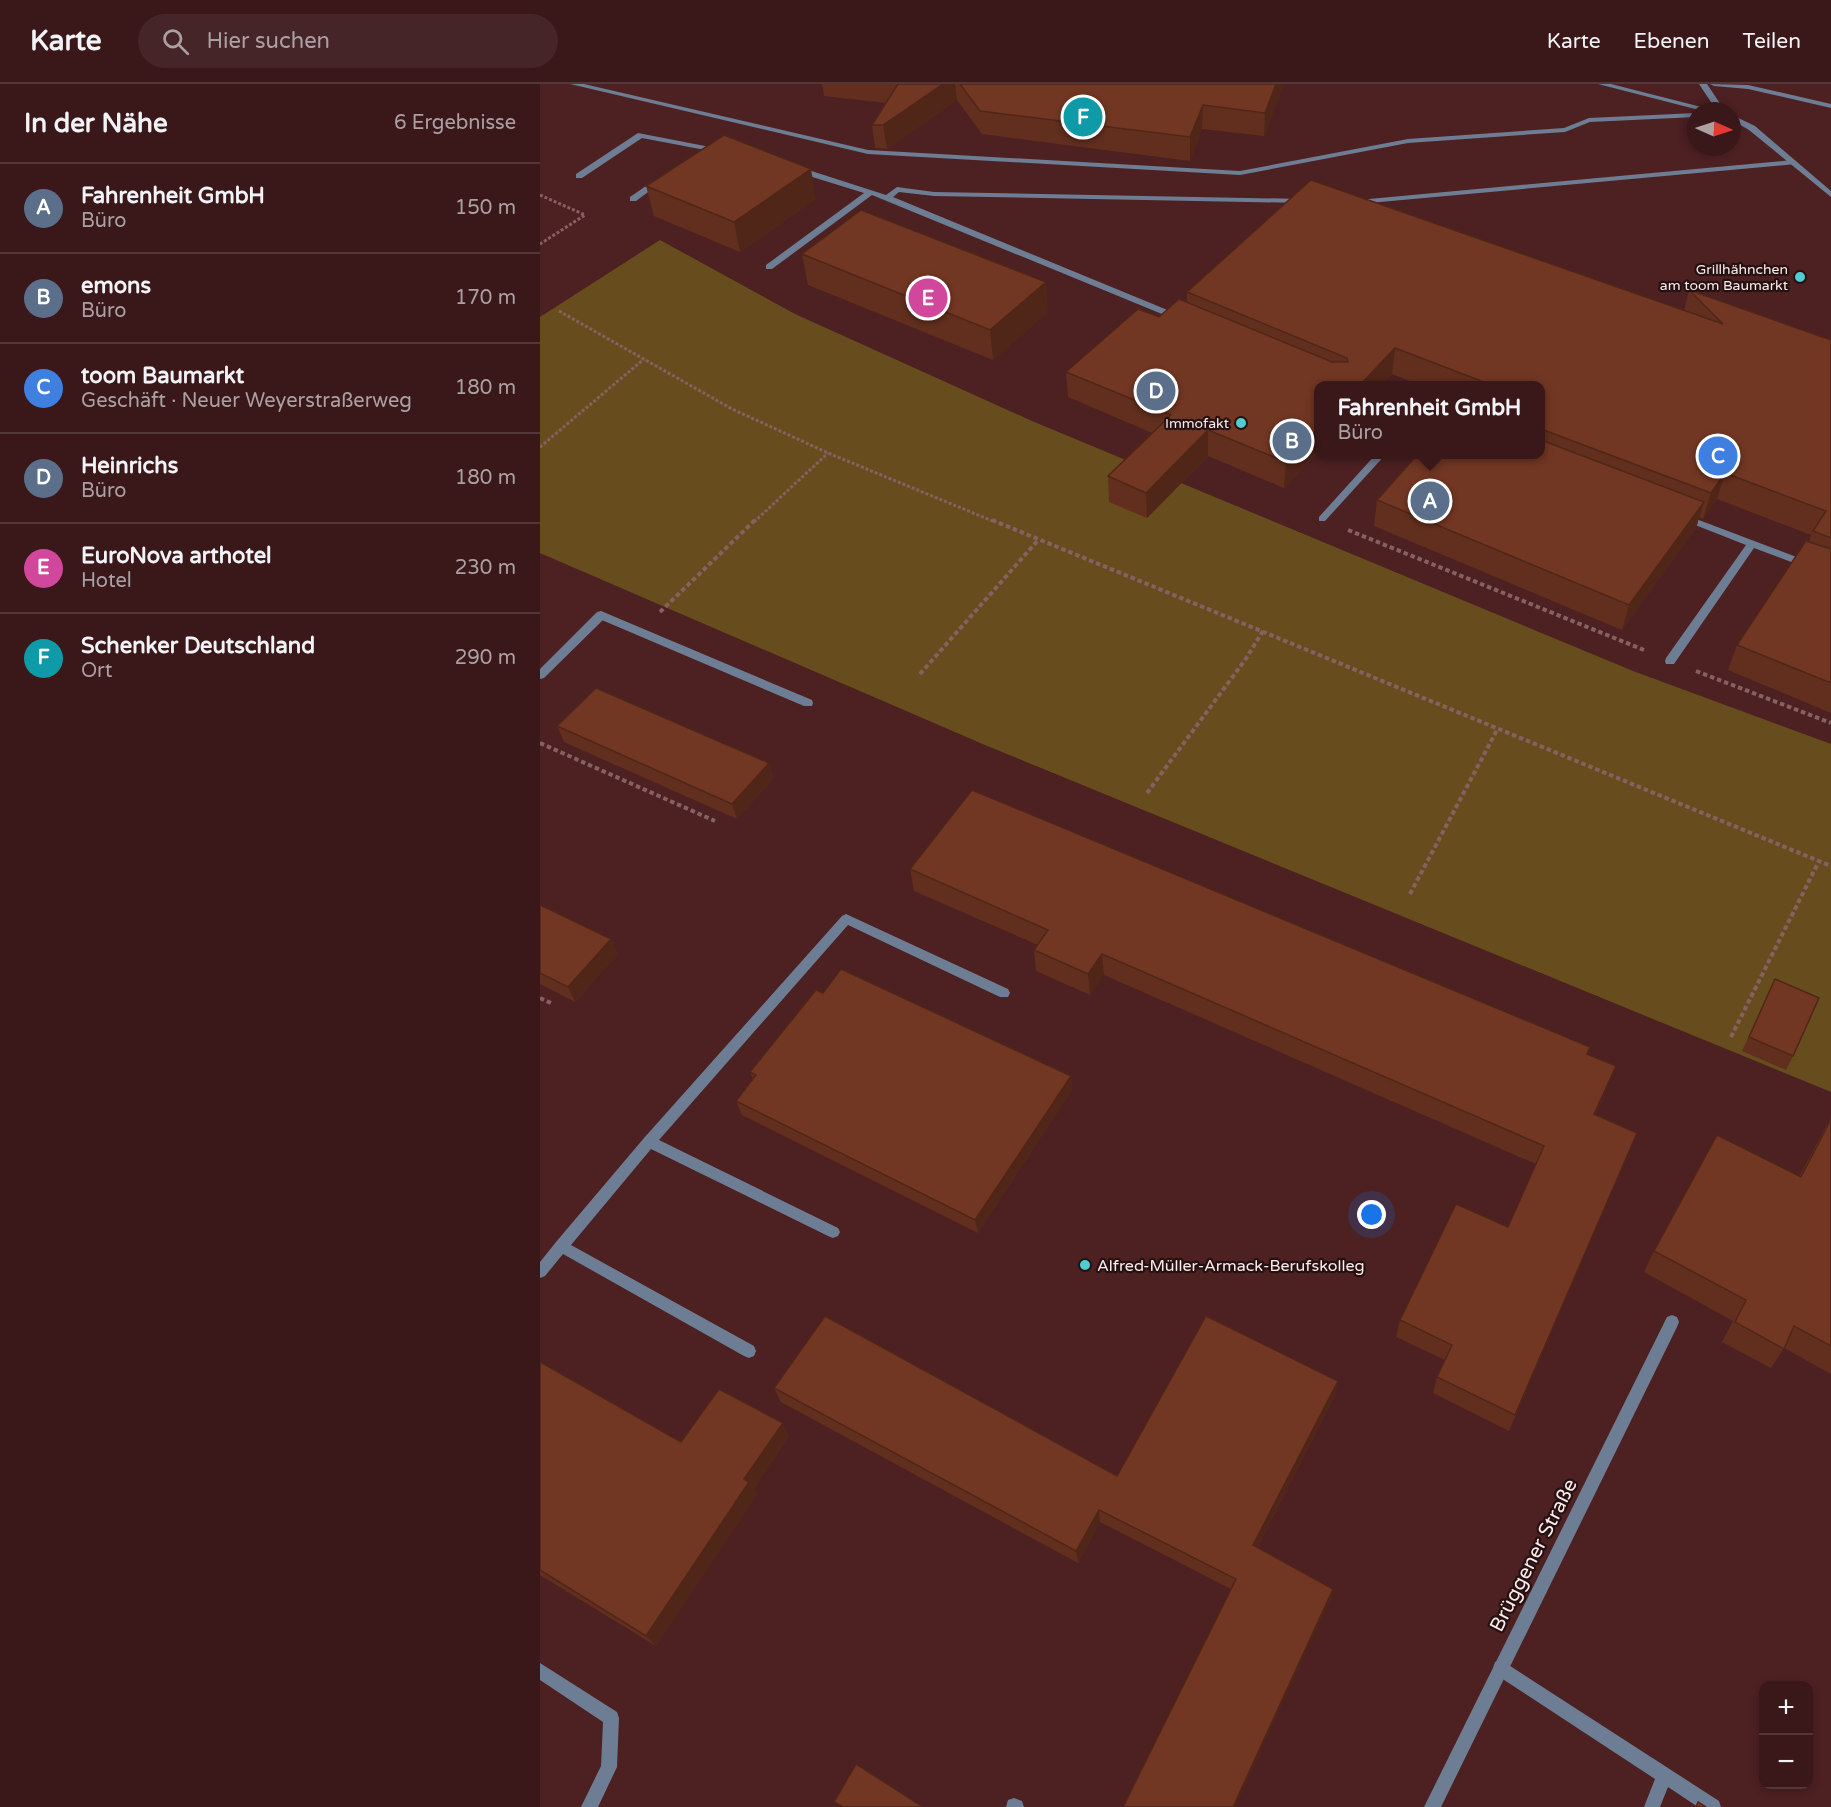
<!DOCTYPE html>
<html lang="de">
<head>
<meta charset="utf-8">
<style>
  body { margin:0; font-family:"Varela Round",sans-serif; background:#452527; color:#f1f3f6 }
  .controls { position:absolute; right:18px; bottom:18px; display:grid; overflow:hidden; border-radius:12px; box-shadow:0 3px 9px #0003 }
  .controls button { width:54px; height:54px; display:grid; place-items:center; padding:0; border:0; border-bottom:2px solid #543739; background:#3a181a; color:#f1f3f6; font:30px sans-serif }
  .compass { position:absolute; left:1147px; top:18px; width:54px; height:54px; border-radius:50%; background:#3a181a; box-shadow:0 3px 9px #0003; rotate:93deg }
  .you { position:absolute; left:832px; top:1131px; width:21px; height:21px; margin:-15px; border:4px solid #fff; border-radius:50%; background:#1a73e8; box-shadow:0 0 0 9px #1a73e833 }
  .badge { display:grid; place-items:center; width:39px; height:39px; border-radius:50%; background:#51ccd1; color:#fff; font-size:20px; font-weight:700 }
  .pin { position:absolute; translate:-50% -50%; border:3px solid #fff; box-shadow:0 2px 6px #0006 }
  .popup { position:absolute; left:774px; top:297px; width:231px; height:78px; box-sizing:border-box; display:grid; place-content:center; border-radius:12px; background:#3a181a; filter:drop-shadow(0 2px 4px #0005); font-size:20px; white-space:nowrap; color:#aba0a2 }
  .popup b { font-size:22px; color:#f1f3f6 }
  .popup::after { content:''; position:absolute; left:50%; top:100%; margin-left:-12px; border:12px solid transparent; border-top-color:#3a181a }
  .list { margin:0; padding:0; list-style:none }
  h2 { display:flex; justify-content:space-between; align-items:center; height:78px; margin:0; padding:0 24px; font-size:26px }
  h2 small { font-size:20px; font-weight:400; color:#aba0a2 }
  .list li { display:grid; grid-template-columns:39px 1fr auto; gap:18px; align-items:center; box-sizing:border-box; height:90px; padding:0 24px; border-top:2px solid #543739 }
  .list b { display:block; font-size:22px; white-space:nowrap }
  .list p { margin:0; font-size:20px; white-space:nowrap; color:#aba0a2 }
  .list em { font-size:20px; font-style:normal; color:#aba0a2 }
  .icon { flex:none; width:33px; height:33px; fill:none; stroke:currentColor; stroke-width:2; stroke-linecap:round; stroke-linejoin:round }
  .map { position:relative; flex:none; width:1291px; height:1723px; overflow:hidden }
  header { display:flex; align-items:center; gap:36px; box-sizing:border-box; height:84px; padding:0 30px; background:#3a181a; border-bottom:2px solid #543739 }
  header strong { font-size:28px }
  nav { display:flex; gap:33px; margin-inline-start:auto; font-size:21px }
  .search { width:420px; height:54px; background:#452527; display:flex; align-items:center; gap:15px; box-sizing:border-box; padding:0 21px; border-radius:33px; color:#aba0a2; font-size:22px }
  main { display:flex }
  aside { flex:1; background:#3a181a }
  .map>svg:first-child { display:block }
</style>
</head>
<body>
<header>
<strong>Karte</strong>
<div class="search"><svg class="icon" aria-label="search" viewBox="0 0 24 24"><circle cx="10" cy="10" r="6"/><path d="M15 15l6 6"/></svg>Hier suchen</div>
<nav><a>Karte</a><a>Ebenen</a><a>Teilen</a></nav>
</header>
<main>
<aside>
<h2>In der Nähe<small>6 Ergebnisse</small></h2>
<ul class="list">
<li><span class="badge" style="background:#5c6f8a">A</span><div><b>Fahrenheit GmbH</b><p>Büro</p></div><em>150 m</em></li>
<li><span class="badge" style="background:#5c6f8a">B</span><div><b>emons</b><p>Büro</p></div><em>170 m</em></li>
<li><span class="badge" style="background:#3f7fe0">C</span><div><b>toom Baumarkt</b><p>Geschäft · Neuer Weyerstraßerweg</p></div><em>180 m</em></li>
<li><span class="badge" style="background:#5c6f8a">D</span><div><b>Heinrichs</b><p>Büro</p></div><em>180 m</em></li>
<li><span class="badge" style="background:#d1479c">E</span><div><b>EuroNova arthotel</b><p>Hotel</p></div><em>230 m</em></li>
<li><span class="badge" style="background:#0f9aa8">F</span><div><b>Schenker Deutschland</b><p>Ort</p></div><em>290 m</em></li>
</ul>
</aside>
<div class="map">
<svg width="1291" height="1723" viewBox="0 0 1291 1723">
  <rect width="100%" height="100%" fill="#4d2022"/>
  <path fill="#674d1d" d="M120,156L255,230L492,337L1093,587L1291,660V1008L445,661L0,469V233Z"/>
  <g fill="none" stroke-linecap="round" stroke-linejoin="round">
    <g stroke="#866162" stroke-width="3" stroke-dasharray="3 2" stroke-linecap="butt">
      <path d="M0,111L45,131L0,160"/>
      <path d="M19,227L192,325L288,369L455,438"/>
      <path d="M0,363L104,275"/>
      <path d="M214,438L288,369"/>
    </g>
    <g stroke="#866162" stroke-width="4" stroke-dasharray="4.5 3" stroke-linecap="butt">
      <path d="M452,436L1291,782"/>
      <path d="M808,446L1104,566"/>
      <path d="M120,528L215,436"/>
      <path d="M1156,587L1291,639"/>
      <path d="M380,590L499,455"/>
      <path d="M0,659L175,737"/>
      <path d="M607,709L705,576L723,547"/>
      <path d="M870,810L957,646"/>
      <path d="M0,914L13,920"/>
      <path d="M1191,953L1279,777"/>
    </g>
    <g fill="#6d7d94" fill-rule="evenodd">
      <path d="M30,0H44L328,66L700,87L868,55L1024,44L1049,34L1156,29V33L1050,38L1025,48L868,59L700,91L328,70Z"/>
      <path d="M1159,0H1167L1185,27H1177Z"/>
      <path d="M1170,0L1208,1L1291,20V24L1208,5L1174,2Z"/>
      <path d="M98,49L165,62L169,64L165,66L102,54L42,94H36V90Z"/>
      <path d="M1253,76L1257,78L1256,80L818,120L814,118L818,116Z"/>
      <path d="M253,83H259L346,111L357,103L394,108L764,115L768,117L764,119L394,112L359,108L353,113L642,232V236L639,237L332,111L232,185H226V181L324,109L253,87Z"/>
      <path d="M116,95L123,97L96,117H90V113Z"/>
      <path d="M836,370H846L785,437H779V433Z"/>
      <path d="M1143,430L1291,486V493L1214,464L1134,580H1126L1125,577L1126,574L1206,461L1140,435L1138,433Z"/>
      <path d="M61,527L272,616L273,619L272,622H264L57,534L56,531Z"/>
      <path d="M306,830L468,905L470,909L468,913H460L308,841L119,1056L298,1144L300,1148L298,1152L293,1154L288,1152L111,1065L31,1161L214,1262L216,1267L214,1272L209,1274L204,1272L23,1170L5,1192L0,1194V1178L16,1158L104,1054L302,832Z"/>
      <path d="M961,1576L1179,1717L1181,1723H1158L1128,1703L1120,1723H1104L1115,1695L955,1590L953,1584L955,1578Z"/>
      <path d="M0,1579L77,1628L79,1634L77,1683L58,1723H41L61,1682L63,1638L0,1596Z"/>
      <path d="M474,1714L482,1717L484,1723H466L468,1716Z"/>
    </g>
    <g fill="#6d7d94" fill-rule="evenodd">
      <path d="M1058,0H1071L1177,27H1163Z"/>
      <path d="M1192,31L1215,42L1291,107V113L1209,46L1192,36Z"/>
      <path d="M61,527L66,531L65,534L4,594L0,595V585L57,528Z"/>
      <path d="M1132,1231L1137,1233L1139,1238L1137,1243L901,1723H884L1127,1233Z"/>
    </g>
  </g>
  <g fill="#622f1e">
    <path d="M282,0H744L724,52L662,45L650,77L442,50L417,16L347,65L335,64L332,41L346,19L284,12Z"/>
    <path d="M106,102L276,115L200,168L114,132Z"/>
    <path d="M262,170L508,228L453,276L268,201Z"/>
    <path d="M1149,206L1291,256V629L1188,586L1197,561L1269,458L1271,451L1177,415L1163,435L1159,433L1156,444L1082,546L834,442L837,416L1001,370V302H882L852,290L744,404L668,372L607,434L569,418L568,392L612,349L528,313L526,288L619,233L647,219V208L1144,227Z"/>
    <path d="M17,642L229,679L234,694L197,735L24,658Z"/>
    <path d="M370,785L1050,963L1048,971L1076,982L1068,1002L1055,1031L1097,1049L969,1347L893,1309L897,1293L905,1276L856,1253L860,1236L968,1143L996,1080L564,891L550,911L496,887L494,866L498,861L374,807Z"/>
    <path d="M0,821L71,855L78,870L35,918L0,900Z"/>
    <path d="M1235,895L1253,972L1246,986L1202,967Z"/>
    <path d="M210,988L531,992L532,1006L438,1149L202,1031L196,1017L213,996Z"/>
    <path d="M1291,1033V1290L1244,1264L1231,1284L1182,1258L1193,1237L1104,1188L1114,1167L1259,1093Z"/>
    <path d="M0,1278L141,1358L249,1352L214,1405L217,1410L116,1562L0,1491Z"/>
    <path d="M798,1297L795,1311L717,1464L793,1505L790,1517L691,1505L560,1438L538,1479L241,1318L234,1304L577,1392Z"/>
  </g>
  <g fill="#502618">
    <path d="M403,0H415L417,16L347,65L343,41Z"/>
    <path d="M736,0H744L724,52L725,29Z"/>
    <path d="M663,21L662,45L650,77V53Z"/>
    <path d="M271,85L276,115L200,168L194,138Z"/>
    <path d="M506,198L508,228L453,276L450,246Z"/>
    <path d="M855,264L852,290L841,302H819Z"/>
    <path d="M779,344V367L744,404L746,378Z"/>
    <path d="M668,346V372L607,434L606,409Z"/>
    <path d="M1185,389L1177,415L1163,435L1171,409Z"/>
    <path d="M1164,418L1156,444L1082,546L1089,521Z"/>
    <path d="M229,679L234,694L197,735L192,720Z"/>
    <path d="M71,855L78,870L35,918L28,903Z"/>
    <path d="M562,870L564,891L550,911L548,890Z"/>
    <path d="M1076,982L1068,1002L1046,1049L1054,1030Z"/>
    <path d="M531,992L532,1006L438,1149L435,1136Z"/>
    <path d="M798,1297L795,1311L712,1473L713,1461Z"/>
    <path d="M243,1339L249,1352L214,1405L217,1410L116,1562L106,1552L204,1395Z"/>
    <path d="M559,1426L560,1438L538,1479L536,1467Z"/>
    <path d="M793,1505L790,1517L695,1723H693Z"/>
  </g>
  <g fill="#723723" stroke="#502618" stroke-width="1.5">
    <path d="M358,0H403L343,41H332Z"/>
    <path d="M420,0H736L725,29L663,21L650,53L440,27Z"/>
    <path d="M184,51L271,85L194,138L106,102Z"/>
    <path d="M771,96L1183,240L1149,206L1291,256V454L1273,447L1286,427L1185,389L1171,409L1001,345V302H940L944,298L855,264L819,302H779V344L746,378L668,346L606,409L568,392L631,331L526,288L598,225L619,233L639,215L792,278H808L807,274L647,208Z"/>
    <path d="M321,126L506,198L450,246L262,170Z"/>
    <path d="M1001,356L1164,418L1089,521L837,416L878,370H1001Z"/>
    <path d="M1266,457L1291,465V599L1197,561Z"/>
    <path d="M56,604L229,679L192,720L17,642Z"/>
    <path d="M432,706L1050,963L1047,970L1076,982L1054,1030L1097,1049L975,1331L897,1293L912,1261L860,1236L916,1120L968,1143L1004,1062L562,870L548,890L494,866L508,846L370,785Z"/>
    <path d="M0,821L71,855L28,903L0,889Z"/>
    <path d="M301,885L531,992L435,1136L196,1017L216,991L210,988L276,906L283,909Z"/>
    <path d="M1235,895L1279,914L1253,972L1209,953Z"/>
    <path d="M1291,1035V1262L1254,1242L1244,1265L1195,1238L1206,1216L1114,1167L1177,1051L1261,1093Z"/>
    <path d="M285,1232L577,1392L666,1232L798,1297L713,1461L793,1505L693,1723H583L696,1495L559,1426L536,1467L234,1304Z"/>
    <path d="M0,1278L141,1358L179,1305L243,1339L204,1395L209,1398L106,1552L0,1486Z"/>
    <path d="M316,1680L383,1723H303L294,1718Z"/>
    <path d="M1158,1718L1166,1723H1156Z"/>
  </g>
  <g fill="#51ccd1" stroke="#261112" stroke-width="2">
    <circle cx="1260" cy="193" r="6"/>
    <circle cx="701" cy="339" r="6"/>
    <circle cx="545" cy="1181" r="6"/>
  </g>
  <g text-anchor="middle" stroke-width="4.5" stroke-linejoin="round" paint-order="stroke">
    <g font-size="14" fill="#fdebea" stroke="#261112" text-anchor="end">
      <text x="1248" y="190">Grillhähnchen<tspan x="1248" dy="16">am toom Baumarkt</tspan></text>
      <text x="689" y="344">Immofakt</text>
    </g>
    <g font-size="16" fill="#fdebea" stroke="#261112" text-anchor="start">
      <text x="557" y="1187">Alfred-Müller-Armack-Berufskolleg</text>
    </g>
    <g font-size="20" fill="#fdebea" stroke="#261112">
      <text transform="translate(993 1471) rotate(-63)" y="7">Brüggener Straße</text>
    </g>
  </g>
</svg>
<div class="controls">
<button>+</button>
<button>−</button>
</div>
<svg class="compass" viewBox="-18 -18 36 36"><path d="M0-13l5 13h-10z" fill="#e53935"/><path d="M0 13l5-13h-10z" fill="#aba0a2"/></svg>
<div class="you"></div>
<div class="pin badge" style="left:890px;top:417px;background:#5c6f8a">A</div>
<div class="popup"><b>Fahrenheit GmbH</b>Büro</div>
<div class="pin badge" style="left:752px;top:357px;background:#5c6f8a">B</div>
<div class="pin badge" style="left:1178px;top:372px;background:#3f7fe0">C</div>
<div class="pin badge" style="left:616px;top:307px;background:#5c6f8a">D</div>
<div class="pin badge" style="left:388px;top:214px;background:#d1479c">E</div>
<div class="pin badge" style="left:543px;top:33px;background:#0f9aa8">F</div>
</div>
</main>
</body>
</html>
